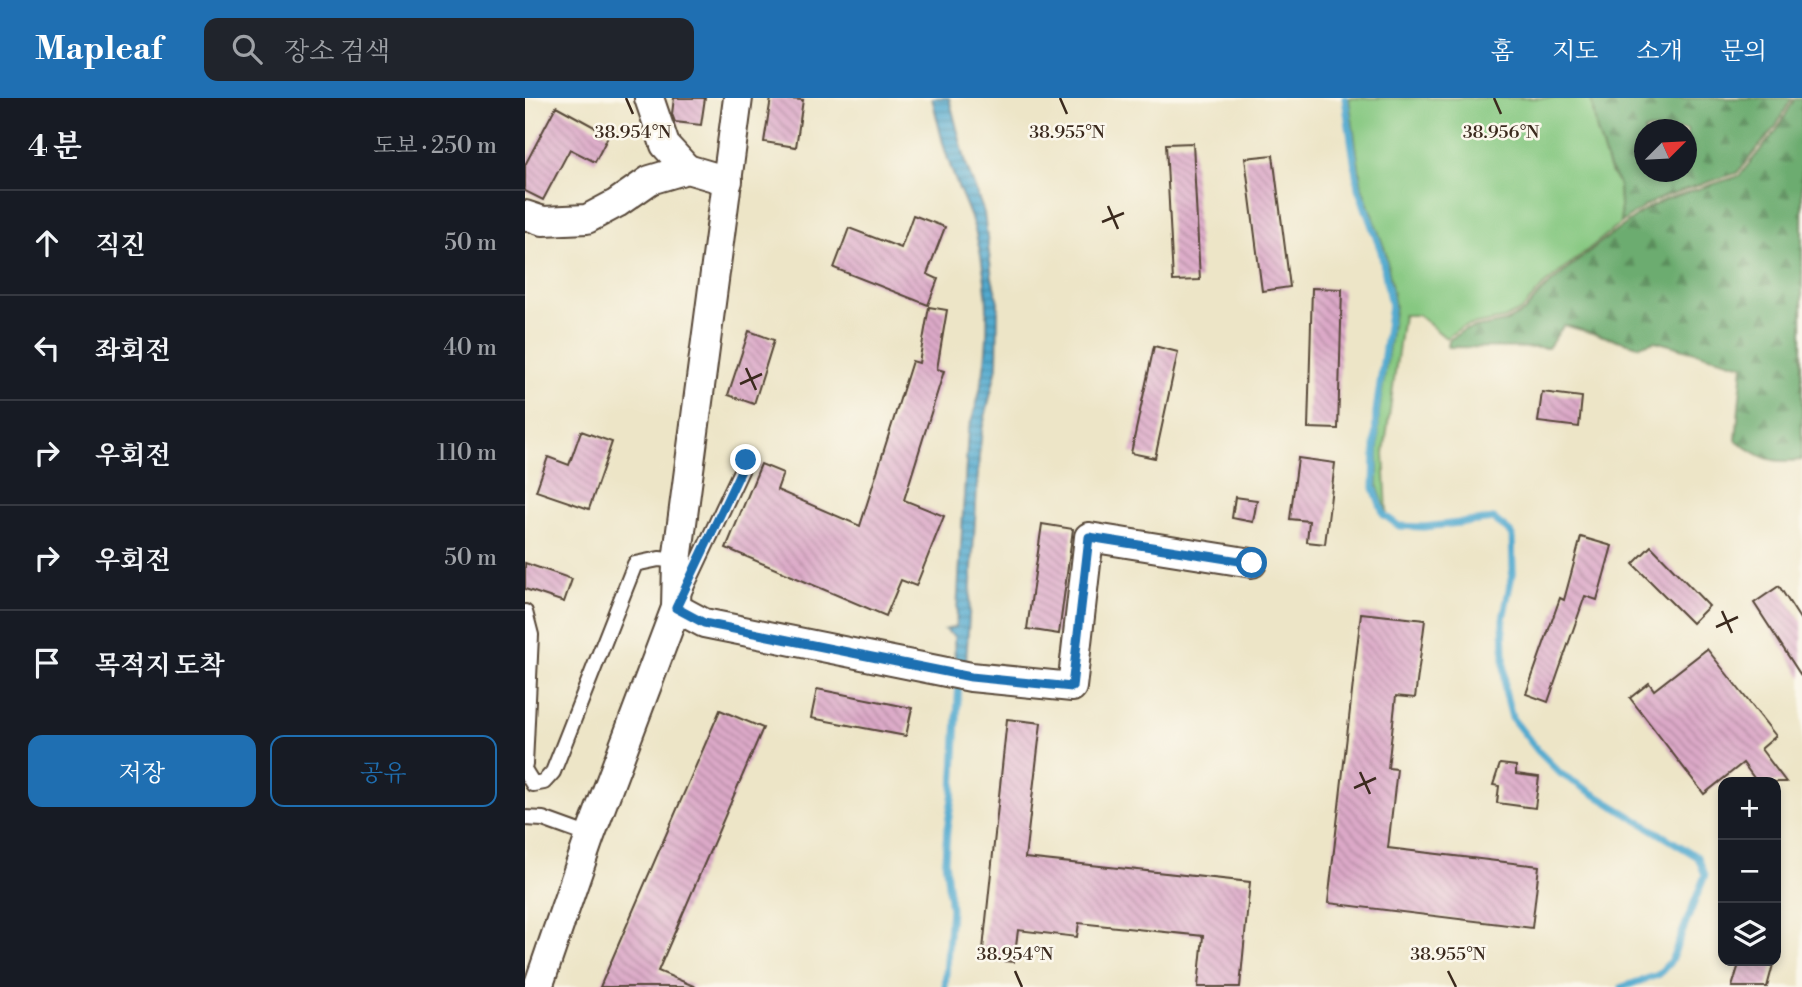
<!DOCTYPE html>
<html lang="ko">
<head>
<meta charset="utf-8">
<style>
  body { margin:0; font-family:"Libre Bodoni","Noto Serif KR",serif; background:#20242c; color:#f1f3f6 }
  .controls { position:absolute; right:21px; bottom:21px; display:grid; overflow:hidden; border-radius:14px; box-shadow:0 4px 10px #0003 }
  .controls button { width:63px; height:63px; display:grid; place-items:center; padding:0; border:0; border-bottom:2px solid #363941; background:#171b24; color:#f1f3f6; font:35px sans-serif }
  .compass { position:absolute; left:1109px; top:21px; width:63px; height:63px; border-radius:50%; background:#171b24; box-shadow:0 4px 10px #0003; rotate:66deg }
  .stop { position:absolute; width:21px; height:21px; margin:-16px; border:5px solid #1f6fb2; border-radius:50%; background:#fff }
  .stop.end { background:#1f6fb2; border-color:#fff; box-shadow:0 2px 7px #0008 }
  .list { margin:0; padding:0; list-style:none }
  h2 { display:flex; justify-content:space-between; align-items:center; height:91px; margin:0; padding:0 28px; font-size:30px }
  h2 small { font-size:23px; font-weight:400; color:#9ea1a6 }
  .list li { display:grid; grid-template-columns:46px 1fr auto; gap:21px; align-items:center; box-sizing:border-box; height:105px; padding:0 28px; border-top:2px solid #363941 }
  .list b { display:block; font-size:26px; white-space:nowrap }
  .list em { font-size:23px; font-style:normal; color:#9ea1a6 }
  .actions { display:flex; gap:14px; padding:21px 28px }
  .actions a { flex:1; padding:16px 0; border:2px solid #1f6fb2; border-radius:14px; text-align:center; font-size:24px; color:#1f6fb2 }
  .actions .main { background:#1f6fb2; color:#fff }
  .icon { flex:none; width:38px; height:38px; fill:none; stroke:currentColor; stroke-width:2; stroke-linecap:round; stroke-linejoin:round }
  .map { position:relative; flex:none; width:1277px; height:889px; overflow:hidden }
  header { display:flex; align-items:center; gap:42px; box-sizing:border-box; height:98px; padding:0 35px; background:#1f6fb2; color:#fff }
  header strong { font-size:33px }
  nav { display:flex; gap:38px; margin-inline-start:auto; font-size:24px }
  .search { width:490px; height:63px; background:#20242c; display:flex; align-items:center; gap:18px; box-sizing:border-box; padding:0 24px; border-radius:14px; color:#9ea1a6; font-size:26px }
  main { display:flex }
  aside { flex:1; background:#171b24 }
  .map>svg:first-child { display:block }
</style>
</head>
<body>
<header>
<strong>Mapleaf</strong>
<div class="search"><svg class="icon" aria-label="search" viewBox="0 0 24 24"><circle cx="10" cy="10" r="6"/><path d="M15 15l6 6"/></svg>장소 검색</div>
<nav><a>홈</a><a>지도</a><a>소개</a><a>문의</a></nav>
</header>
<main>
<aside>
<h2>4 분<small>도보 · 250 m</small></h2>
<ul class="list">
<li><svg class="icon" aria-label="ahead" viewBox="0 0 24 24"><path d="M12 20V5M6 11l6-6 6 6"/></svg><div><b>직진</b></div><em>50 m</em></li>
<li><svg class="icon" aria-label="left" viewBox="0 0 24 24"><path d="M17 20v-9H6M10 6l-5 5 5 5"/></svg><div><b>좌회전</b></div><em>40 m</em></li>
<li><svg class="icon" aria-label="right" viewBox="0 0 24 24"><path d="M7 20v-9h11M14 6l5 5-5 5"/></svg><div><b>우회전</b></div><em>110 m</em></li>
<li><svg class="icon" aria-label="right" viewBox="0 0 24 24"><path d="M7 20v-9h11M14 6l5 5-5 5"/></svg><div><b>우회전</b></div><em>50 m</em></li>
<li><svg class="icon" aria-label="arrive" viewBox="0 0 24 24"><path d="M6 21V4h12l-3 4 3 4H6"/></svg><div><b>목적지 도착</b></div></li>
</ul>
<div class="actions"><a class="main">저장</a><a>공유</a></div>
</aside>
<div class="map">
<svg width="1277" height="889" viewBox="0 0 1277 889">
  <defs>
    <pattern id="forest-firs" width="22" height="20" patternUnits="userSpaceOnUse" patternTransform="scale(1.75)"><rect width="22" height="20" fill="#6cac6f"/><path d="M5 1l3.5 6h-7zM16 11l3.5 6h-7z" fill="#5a8c5b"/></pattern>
    <pattern id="water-rules" width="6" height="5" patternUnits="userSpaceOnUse" patternTransform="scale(1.75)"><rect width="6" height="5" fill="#52aacf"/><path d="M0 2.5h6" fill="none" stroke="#458ba7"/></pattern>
    <pattern id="building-back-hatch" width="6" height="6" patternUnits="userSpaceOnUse" patternTransform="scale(1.75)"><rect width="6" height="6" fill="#dca9c8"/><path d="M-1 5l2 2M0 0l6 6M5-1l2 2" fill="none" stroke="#b48aa2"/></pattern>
  </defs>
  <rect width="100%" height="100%" fill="#fbf7ec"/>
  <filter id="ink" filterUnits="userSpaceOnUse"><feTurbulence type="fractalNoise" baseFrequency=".0143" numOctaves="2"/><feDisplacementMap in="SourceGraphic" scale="14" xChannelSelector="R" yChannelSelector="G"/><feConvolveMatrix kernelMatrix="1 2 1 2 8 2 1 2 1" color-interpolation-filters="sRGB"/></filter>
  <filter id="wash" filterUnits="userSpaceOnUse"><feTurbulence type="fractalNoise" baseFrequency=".00686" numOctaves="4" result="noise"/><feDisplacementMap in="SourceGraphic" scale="28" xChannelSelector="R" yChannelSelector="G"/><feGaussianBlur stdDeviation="1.57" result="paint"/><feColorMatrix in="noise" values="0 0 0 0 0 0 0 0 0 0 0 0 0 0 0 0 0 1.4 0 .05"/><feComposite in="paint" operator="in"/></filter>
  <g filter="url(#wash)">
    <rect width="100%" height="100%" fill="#ede5c7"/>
    <path fill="#86c881" stroke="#607950" stroke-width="2" d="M824,0H1066L1072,33L1084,70L1094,87L1096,125L1018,188L997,212L979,221L937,229L921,240L893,217H878L859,355L862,415L853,390V353L854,315L870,208L860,152L837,89Z"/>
    <g fill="url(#forest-firs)" stroke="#546b46" stroke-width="2" fill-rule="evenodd">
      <path d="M1066,0H1267L1250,30L1212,75L1140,98L1120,108L1096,125L1094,87L1084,70L1072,33ZM1120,32H1162V74H1120Z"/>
      <path d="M1270,0H1277V362C1247,366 1235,360 1211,342L1218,267L1130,243L1113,248L1039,227L1023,250L923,249L924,242L939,232L980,224L999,214L1020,190L1072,147L1121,111L1141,101L1214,78L1252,32Z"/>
    </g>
    <path fill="url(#water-rules)" stroke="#466a76" stroke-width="2" d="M407,0H424L442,69L459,115L467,180L473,204L472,269L457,332L454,358L441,566L430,563L429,538L420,532L431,529L443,333C467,269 468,198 450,132C444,110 432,90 425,67C417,46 413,22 407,0Z"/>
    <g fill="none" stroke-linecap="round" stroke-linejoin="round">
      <g stroke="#52aacf" stroke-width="7">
        <path d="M820,0L833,90L856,153L866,208L851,314L849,390L859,417L874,428L899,429L969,421L987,436L988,472L978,521L980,593L987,620L1013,653L1036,676L1173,759L1180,777L1146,863L1133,877L1097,889"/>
        <path d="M420,889L426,811L420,762L422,731L428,694L434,583"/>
      </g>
    </g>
    <g id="blocks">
      <g fill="url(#building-back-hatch)">
        <path d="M149,0H180L176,27L150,24L147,16Z"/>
        <path d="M246,0L278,2L271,49L239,44Z"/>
        <path d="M31,8L84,37L70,64L45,51L18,102L0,93V67Z"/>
        <path d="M668,45L675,182L648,183L641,46Z"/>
        <path d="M748,57L765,189L737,193L720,60Z"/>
        <path d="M388,117L420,129L402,176L413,181L403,207L309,170L324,130L376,150Z"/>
        <path d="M787,190L817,191L813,331L783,330Z"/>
        <path d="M404,209L422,212L412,271L419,273L379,402L419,418L391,488L376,482L361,518L201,450L236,366L258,375L252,392L335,428L387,263L394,265Z"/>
        <path d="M224,233L249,242L229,306L203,297Z"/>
        <path d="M629,248L653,254L630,360L606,355Z"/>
        <path d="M1017,294L1057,299L1054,329L1013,324Z"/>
        <path d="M56,333L87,344L64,411L11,393L23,359L44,367Z"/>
        <path d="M773,360L810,365L800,446L782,444L784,423L765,421Z"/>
        <path d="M710,399L732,402L728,424L707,420Z"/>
        <path d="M517,426L548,431L534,536L502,531Z"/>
        <path d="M1056,439L1087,448L1072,502L1060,498L1023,604L1001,596L1035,500L1039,502Z"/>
        <path d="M1126,448L1184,508L1167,525L1108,466Z"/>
        <path d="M0,465L47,481L39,504L0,491Z"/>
        <path d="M1254,488L1277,524V579L1229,505Z"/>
        <path d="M836,515L900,522L890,600L871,598L863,670L872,671L863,750L1014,768L1007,830L803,805Z"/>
        <path d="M1182,551L1251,638L1236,651L1261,684H1232L1218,665L1179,696L1105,600L1124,585L1129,592Z"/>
        <path d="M292,591L387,610L381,638L286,620Z"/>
        <path d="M195,612L238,630L133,873L171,889H75Z"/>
        <path d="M482,621L516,625L500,760L725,784L715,889H673L678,838L554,825L552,839L493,832L489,864L457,861Z"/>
        <path d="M975,666L991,668V676L1014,679L1010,710L972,705L974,688L968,687Z"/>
        <path d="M1215,863H1249L1242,889H1207Z"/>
      </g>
    </g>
  </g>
  <g filter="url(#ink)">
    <use href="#blocks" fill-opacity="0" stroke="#564637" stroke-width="2"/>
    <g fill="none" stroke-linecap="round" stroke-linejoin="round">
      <defs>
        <g id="lane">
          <path d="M158,496L221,362"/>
          <path d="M0,514L6,537L0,666"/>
          <path d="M0,673L8,686L19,684L28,674L110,466L134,461L152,463"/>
          <path d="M0,720L18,721L65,738"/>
        </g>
        <g id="street">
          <path d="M124,0L140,47L162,71"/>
          <path d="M0,117L18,123L62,121L92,105L125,82L162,71L203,83"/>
          <path d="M151,510L179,525L446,579L547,589L564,439L727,465"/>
          <path d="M13,889L65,738L151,510L152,463L213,0"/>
        </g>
      </defs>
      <use href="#lane" stroke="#564637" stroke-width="18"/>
      <use href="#street" stroke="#564637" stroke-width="32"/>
      <use href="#lane" stroke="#fff" stroke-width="14"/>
      <use href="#street" stroke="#fff" stroke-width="28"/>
    </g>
  </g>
  <g fill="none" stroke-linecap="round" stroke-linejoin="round" filter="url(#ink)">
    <path stroke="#1f6fb2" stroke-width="9" d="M221,362L151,510L179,525L446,579L547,589L564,439L727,465"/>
  </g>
  <path fill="none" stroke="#3b2a1e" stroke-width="2.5" d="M101,0L108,16M535,0L542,16M969,0L976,16M583,108L593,131M577,124L599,115M221,270L231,292M215,286L237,276M1197,513L1207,535M1191,529L1213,519M835,674L845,696M829,690L851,680M490,873L497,889M923,873L931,889"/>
  <g font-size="18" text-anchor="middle" fill="#3b2a1e" stroke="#fbf7ec" stroke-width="5" stroke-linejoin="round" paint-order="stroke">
    <text x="108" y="40">38.954°N</text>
    <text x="976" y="40">38.956°N</text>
    <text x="542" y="40">38.955°N</text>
    <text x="490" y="862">38.954°N</text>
    <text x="923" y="862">38.955°N</text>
  </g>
</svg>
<div class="controls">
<button>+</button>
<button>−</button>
<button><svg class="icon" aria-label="layers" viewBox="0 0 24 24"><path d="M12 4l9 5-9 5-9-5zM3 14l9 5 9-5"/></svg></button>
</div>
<svg class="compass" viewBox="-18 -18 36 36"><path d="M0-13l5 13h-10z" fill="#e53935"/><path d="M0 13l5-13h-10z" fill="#9ea1a6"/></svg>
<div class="stop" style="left:727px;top:465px"></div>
<div class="stop end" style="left:221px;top:362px"></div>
</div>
</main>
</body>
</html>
